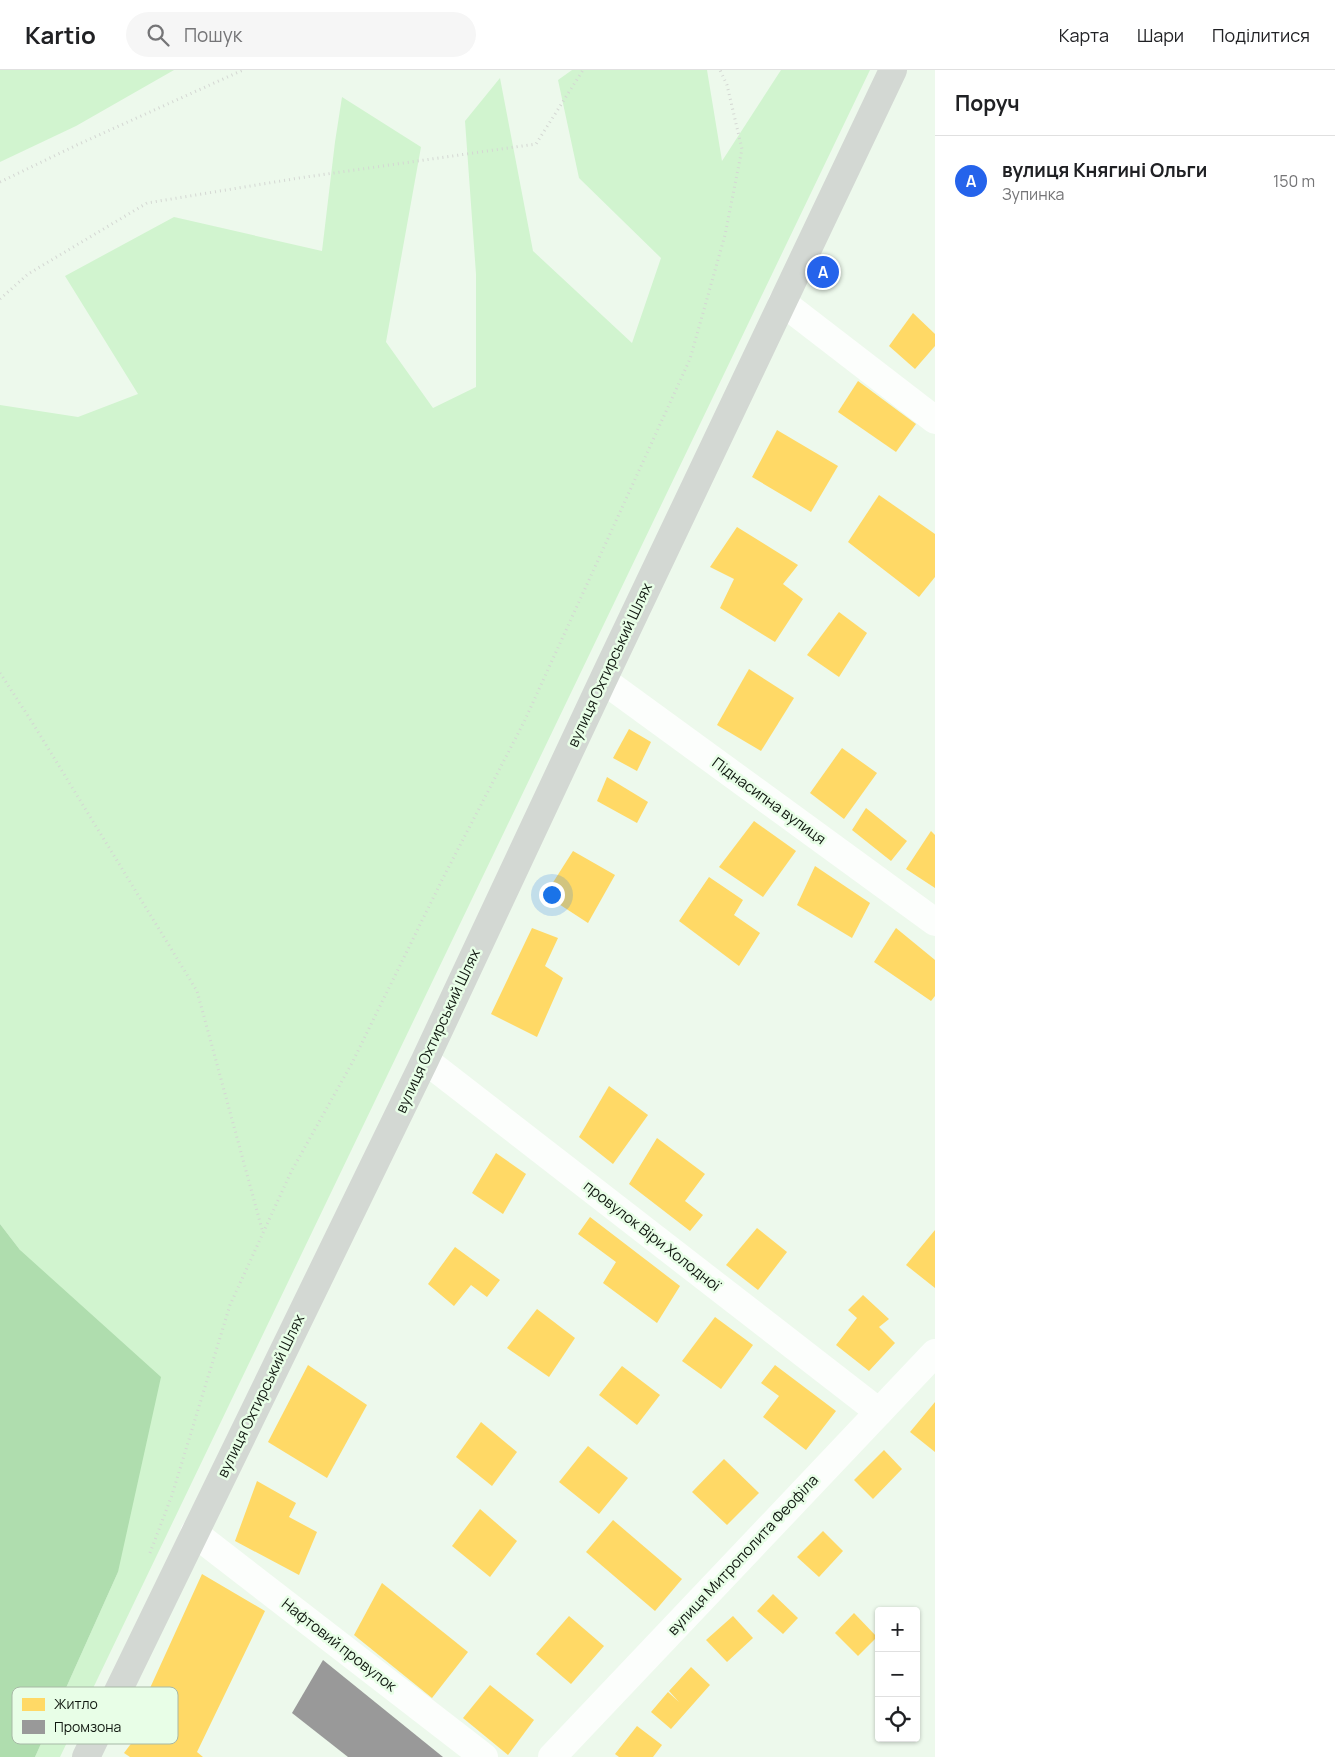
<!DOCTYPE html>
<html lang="uk">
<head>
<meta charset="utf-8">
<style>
  body { margin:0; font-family:Manrope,sans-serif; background:#f6f6f6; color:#202124 }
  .controls { position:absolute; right:15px; bottom:15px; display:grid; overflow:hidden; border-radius:5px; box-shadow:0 1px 4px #0004 }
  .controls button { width:45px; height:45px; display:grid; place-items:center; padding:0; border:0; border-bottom:1px solid #e0e0e0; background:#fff; color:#202124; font:25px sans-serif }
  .you { position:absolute; left:551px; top:824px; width:18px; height:18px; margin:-12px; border:4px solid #fff; border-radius:50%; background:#1a73e8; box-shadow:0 0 0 8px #1a73e833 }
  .badge { display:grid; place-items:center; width:32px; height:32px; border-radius:50%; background:#2563eb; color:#fff; font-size:16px; font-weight:700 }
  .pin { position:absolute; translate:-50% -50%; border:2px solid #fff; box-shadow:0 1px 5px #0006 }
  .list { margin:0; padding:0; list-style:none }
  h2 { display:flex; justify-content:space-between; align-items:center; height:65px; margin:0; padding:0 20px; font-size:21px }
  h2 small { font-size:16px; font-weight:400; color:#757577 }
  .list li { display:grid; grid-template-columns:32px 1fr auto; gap:15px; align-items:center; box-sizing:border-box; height:90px; padding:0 20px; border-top:1px solid #e0e0e0 }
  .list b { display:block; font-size:19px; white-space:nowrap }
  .list p { margin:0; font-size:16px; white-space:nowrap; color:#757577 }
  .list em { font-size:16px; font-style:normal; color:#757577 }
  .icon { flex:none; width:28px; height:28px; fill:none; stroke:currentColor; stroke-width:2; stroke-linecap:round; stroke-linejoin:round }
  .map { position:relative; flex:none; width:935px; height:1687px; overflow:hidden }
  header { display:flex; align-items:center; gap:30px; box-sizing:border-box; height:70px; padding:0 25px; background:#fff; border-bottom:1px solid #e0e0e0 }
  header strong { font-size:24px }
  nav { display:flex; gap:28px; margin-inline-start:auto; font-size:18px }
  .search { width:350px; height:45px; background:#f6f6f6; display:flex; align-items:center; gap:12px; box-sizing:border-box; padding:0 18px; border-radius:28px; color:#757577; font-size:19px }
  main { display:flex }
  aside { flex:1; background:#fff }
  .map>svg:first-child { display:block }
</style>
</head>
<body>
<header>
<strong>Kartio</strong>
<div class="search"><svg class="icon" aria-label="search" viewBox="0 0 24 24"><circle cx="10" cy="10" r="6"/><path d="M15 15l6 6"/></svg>Пошук</div>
<nav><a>Карта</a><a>Шари</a><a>Поділитися</a></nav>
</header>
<main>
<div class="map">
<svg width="935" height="1687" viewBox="0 0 935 1687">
  <rect width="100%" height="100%" fill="#edf9ec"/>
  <g fill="#d1f4cf">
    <path d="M0,0H174L76,56L0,92Z"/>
    <path d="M572,0H707L722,91L781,0H870L60,1687H35L118,1502L20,1180L0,1154V335L78,347L138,324L65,206L174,147L322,181L335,72L342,27L421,77L386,272L433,338L476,317V204L465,51L500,8L533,181L632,273L661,188L579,108L558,10Z"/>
  </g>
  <path fill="#afddae" d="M0,1154L20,1180L161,1307L118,1502L35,1687H0Z"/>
  <g fill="#ffd966">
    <path d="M913,243L935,264V276L915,299L889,276Z"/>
    <path d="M858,311L916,354L896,382L838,342Z"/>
    <path d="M777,360L838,396L811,442L752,407Z"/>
    <path d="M879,425L935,464V507L919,527L848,472Z"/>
    <path d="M737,457L798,495L783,514L803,529L775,572L720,538L734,509L710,497Z"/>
    <path d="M839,542L867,563L839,607L807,585Z"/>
    <path d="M749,599L794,628L761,681L717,655Z"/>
    <path d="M629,659L651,672L637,701L613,688Z"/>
    <path d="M842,678L877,703L844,749L810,723Z"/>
    <path d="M607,707L648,732L637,753L597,731Z"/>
    <path d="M866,738L907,771L891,791L852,760Z"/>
    <path d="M754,751L796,781L763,827L719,797Z"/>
    <path d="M931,761L935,765V818L906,799Z"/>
    <path d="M573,781L615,805L588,853L545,825Z"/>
    <path d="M815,796L870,833L852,868L797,835Z"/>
    <path d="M709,807L743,830L734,845L760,863L739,896L679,851Z"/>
    <path d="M532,858L558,868L545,896L563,908L537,967L491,944Z"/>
    <path d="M896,858L935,890V926L931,931L874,892Z"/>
    <path d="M609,1016L648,1045L613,1094L579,1067Z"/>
    <path d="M657,1068L705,1104L685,1131L703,1145L690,1161L629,1114Z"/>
    <path d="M496,1083L526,1104L503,1144L472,1123Z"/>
    <path d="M590,1147L680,1216L657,1253L603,1213L616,1192L578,1164Z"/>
    <path d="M757,1158L787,1182L758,1220L726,1195Z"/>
    <path d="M935,1160V1218L906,1195Z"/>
    <path d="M455,1177L500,1210L487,1227L471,1215L454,1236L428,1214Z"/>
    <path d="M863,1225L889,1249L879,1257L895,1273L869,1301L836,1275L857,1248L848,1240Z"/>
    <path d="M537,1239L575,1268L549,1307L507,1278Z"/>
    <path d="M715,1247L753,1275L721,1319L682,1291Z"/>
    <path d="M308,1295L367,1335L327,1408L268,1372Z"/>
    <path d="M775,1295L836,1341L806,1380L763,1347L779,1326L761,1313Z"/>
    <path d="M622,1296L660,1325L637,1355L599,1325Z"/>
    <path d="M935,1332V1382L910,1362Z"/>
    <path d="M481,1352L517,1382L492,1416L456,1387Z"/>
    <path d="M588,1376L628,1408L599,1444L559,1412Z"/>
    <path d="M884,1380L902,1399L873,1429L854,1410Z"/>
    <path d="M724,1389L759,1423L727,1455L692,1422Z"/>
    <path d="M257,1411L296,1433L289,1447L317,1462L299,1505L235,1471Z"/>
    <path d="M480,1439L517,1471L490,1507L452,1476Z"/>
    <path d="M613,1450L682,1509L655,1541L586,1482Z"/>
    <path d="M823,1461L843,1481L819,1507L797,1487Z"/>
    <path d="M202,1504L265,1541L197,1682L203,1687H130L124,1683L151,1647L140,1640Z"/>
    <path d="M382,1513L468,1582L432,1628L354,1565Z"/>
    <path d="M773,1524L798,1548L783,1564L757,1541Z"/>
    <path d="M854,1543L877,1567L858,1586L835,1563Z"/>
    <path d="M569,1546L604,1576L571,1614L536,1584Z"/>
    <path d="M733,1546L753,1568L727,1592L706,1570Z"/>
    <path d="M691,1597L710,1615L671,1659L651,1642L668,1622L679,1632L669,1621Z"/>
    <path d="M490,1615L534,1650L508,1685L463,1648Z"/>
    <path d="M637,1656L662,1675L653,1687H619L615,1684Z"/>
  </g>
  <path fill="#999" d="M323,1590L443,1687H348L292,1643Z"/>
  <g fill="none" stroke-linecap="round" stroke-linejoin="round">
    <g stroke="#d4d7d3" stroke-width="3" stroke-dasharray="1 4" stroke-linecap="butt">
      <path d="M0,112L79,74L243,0"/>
      <path d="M0,229L28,204L147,133L299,108L536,74L583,0"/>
      <path d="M0,603L32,652L197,921L263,1163"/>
      <path d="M150,1483L172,1425L230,1235L291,1102L352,993L443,808L524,652L690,289L725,165L742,79L727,15L720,0"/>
    </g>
    <g stroke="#fcfefc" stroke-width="28">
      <path d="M782,232L935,350"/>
      <path d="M603,610L935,852"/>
      <path d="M425,990L879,1342"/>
      <path d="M194,1463L484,1687"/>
      <path d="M552,1687L935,1283"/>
    </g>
    <path stroke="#d3d8d3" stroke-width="28" d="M86,1687L425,990L603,610L893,0"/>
  </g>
  <g text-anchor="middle" stroke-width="5" stroke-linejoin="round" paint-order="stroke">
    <g font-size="15" fill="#0f170f" stroke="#e8fee7">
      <text transform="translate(610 595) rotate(-65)" y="5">вулиця Охтирський Шлях</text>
      <text transform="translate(769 731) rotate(36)" y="5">Піднасипна вулиця</text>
      <text transform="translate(438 961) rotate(-65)" y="5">вулиця Охтирський Шлях</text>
      <text transform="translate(652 1166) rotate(38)" y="5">провулок Віри Холодної</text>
      <text transform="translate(261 1326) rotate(-64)" y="5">вулиця Охтирський Шлях</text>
      <text transform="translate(743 1485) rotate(-47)" y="5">вулиця Митрополита Феофіла</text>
      <text transform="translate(339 1575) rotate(38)" y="5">Нафтовий провулок</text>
    </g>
  </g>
  <rect x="12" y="1617" width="166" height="57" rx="8" fill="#e8fee7" stroke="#a7b9a6" stroke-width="1"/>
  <rect x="22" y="1628" width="23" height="13" fill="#ffd966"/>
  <rect x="22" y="1650" width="23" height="14" fill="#999"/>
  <g font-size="14" fill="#0f170f">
    <text x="54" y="1639">Житло</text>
    <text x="54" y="1662">Промзона</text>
  </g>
</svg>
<div class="controls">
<button>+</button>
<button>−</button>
<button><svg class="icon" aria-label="locate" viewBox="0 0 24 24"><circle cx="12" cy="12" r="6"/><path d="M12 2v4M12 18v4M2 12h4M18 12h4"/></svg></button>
</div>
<div class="you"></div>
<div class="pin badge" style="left:823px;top:202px">A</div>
</div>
<aside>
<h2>Поруч<small></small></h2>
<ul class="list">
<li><span class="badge">A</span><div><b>вулиця Княгині Ольги</b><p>Зупинка</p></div><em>150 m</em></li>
</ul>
</aside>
</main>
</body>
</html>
